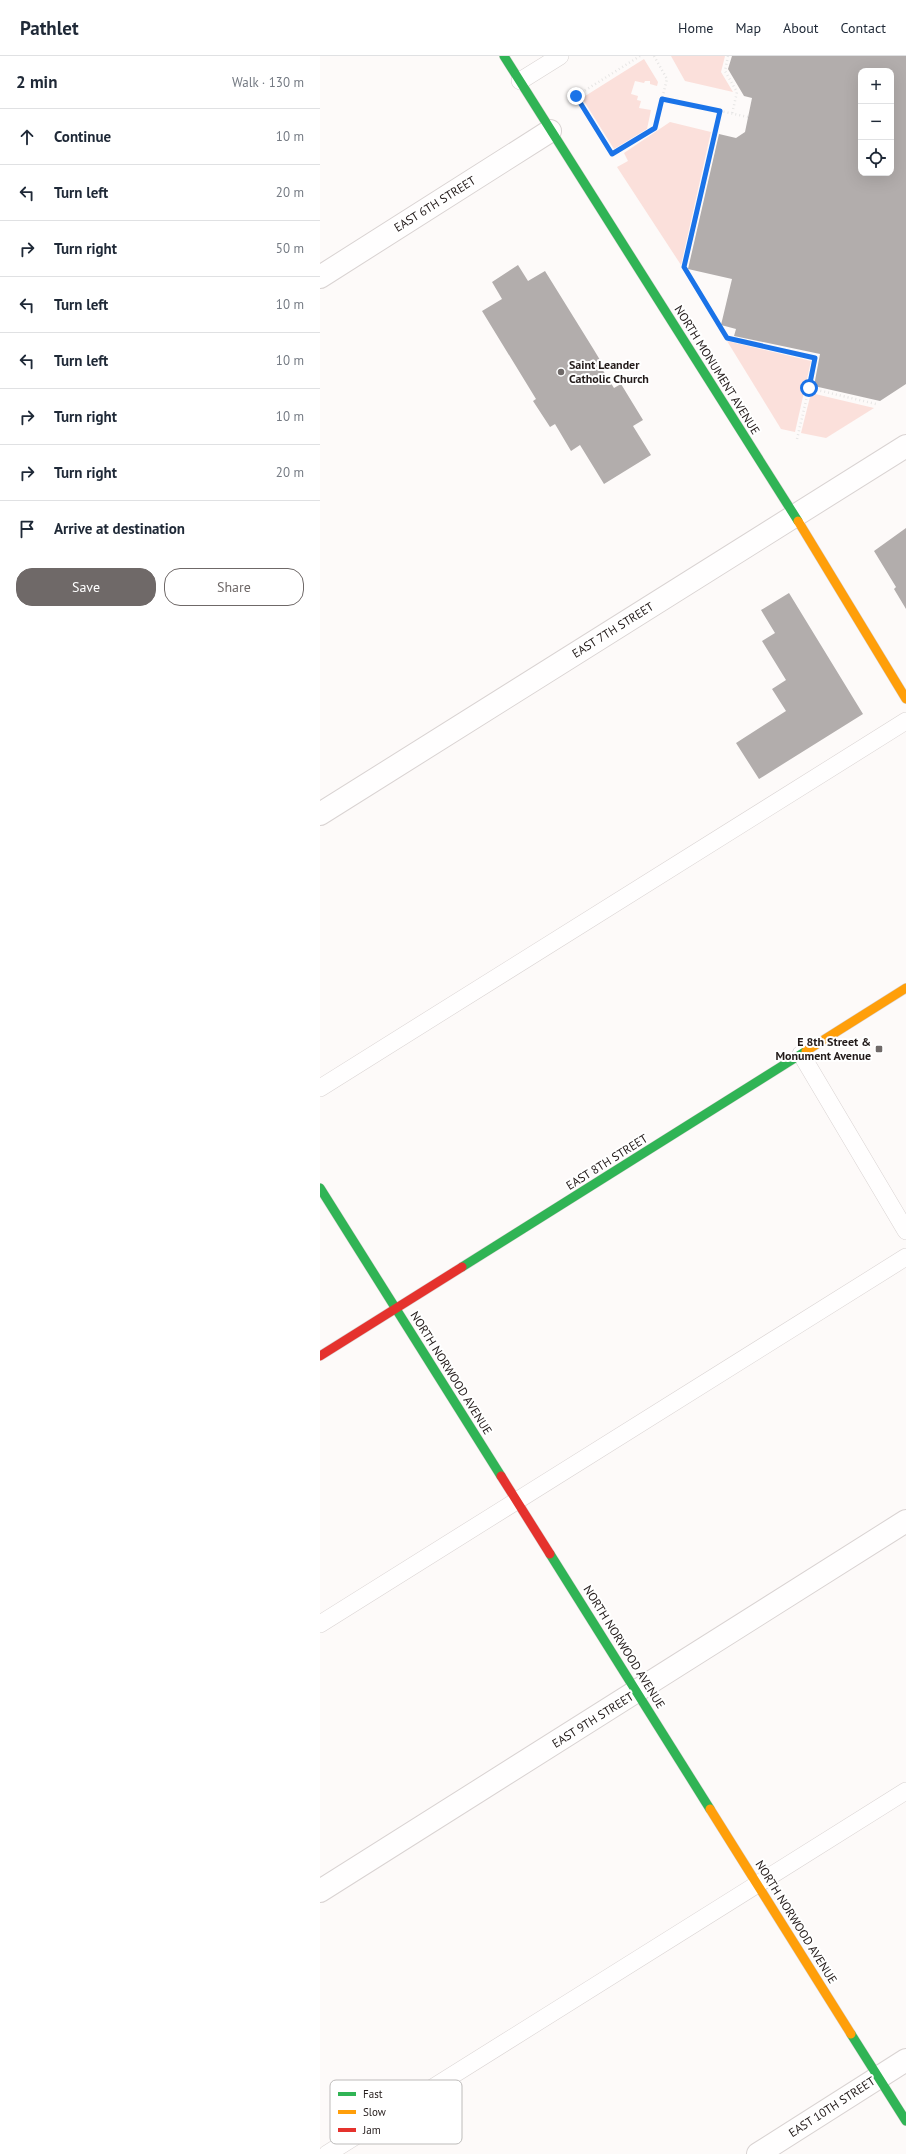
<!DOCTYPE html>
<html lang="en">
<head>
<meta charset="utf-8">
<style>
  body { margin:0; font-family:"PT Sans",sans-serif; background:#f6f6f7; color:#1f2937 }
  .controls { position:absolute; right:12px; top:12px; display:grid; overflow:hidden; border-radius:8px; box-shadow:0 4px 16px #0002 }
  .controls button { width:36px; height:36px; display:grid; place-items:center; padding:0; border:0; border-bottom:1px solid #e0e1e3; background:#fff; color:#1f2937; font:20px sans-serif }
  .stop { position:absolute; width:12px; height:12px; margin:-9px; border:3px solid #1a73e8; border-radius:50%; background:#fff }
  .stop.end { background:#1a73e8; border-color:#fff; box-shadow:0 1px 4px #0008 }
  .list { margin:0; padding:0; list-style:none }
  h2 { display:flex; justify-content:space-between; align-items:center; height:52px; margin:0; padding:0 16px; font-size:17px }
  h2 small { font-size:13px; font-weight:400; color:#747a83 }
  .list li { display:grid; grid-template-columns:26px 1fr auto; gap:12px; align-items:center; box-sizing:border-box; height:56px; padding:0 16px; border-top:1px solid #e0e1e3 }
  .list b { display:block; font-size:15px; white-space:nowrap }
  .list em { font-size:13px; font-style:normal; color:#747a83 }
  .actions { display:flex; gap:8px; padding:12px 16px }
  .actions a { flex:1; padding:9px 0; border:1px solid #6f6968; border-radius:16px; text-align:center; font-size:14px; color:#6f6968 }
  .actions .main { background:#6f6968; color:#fff }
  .icon { flex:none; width:22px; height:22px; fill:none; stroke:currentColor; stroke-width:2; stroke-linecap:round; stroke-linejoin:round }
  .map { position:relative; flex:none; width:586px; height:2098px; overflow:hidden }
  header { display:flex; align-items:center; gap:24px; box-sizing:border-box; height:56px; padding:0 20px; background:#fff; border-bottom:1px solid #e0e1e3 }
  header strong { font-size:19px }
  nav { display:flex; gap:22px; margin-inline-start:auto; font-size:14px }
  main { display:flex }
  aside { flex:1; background:#fff }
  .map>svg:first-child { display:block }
</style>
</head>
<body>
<header>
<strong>Pathlet</strong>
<nav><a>Home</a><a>Map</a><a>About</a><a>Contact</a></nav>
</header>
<main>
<aside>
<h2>2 min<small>Walk · 130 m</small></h2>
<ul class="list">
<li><svg class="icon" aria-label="ahead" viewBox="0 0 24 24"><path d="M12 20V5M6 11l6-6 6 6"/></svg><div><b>Continue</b></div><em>10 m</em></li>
<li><svg class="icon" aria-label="left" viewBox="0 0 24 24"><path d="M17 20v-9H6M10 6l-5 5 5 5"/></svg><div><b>Turn left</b></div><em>20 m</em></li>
<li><svg class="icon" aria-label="right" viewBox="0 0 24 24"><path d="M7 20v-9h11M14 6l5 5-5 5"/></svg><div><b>Turn right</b></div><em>50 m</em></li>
<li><svg class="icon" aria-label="left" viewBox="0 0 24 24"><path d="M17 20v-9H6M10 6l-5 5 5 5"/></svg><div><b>Turn left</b></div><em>10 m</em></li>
<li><svg class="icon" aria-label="left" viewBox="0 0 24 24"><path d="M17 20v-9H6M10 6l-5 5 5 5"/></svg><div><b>Turn left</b></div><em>10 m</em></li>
<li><svg class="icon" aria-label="right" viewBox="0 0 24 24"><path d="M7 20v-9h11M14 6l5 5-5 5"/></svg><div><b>Turn right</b></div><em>10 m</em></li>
<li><svg class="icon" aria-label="right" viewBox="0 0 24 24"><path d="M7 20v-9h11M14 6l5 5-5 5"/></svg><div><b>Turn right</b></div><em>20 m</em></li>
<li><svg class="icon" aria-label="arrive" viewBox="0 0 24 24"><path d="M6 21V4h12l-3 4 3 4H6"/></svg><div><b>Arrive at destination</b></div></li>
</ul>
<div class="actions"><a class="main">Save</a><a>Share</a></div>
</aside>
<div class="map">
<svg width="586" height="2098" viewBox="0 0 586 2098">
  <rect width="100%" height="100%" fill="#fdfaf9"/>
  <g fill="#fbe0db">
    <path d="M351,0H405L401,16L413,36L365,25Z"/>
    <path d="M324,3L338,26L337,30L330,28V25H325L324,27L315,25L311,38L318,40L317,44L321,45L319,52L331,54L327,73L294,93L262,42Z"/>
    <path d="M350,66L391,76L361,209L297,111L308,105L304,97Z"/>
    <path d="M407,285L491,305L475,376L461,373Z"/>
    <path d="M491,337L554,352L506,382L481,377Z"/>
  </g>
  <g fill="#b2adac" fill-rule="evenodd">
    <path d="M412,0H586V328L560,345L494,330L500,298L414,280L416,273L401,269L412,223L368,213L399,78L416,82L425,76L432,42L424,40L408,13ZM541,15H571V117H541Z"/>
    <path d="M198,209L208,225L225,215L274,294L280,304L277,305L294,332L301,328L323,364L313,370L331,399L284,428L260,389L251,395L235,368L230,371L213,345L216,343L162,255L182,243L172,226Z"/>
    <path d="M586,472V553L574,533L576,531L554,495Z"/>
    <path d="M469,537L543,658L439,723L416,687L466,655L452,633L466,624L442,585L455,577L441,554Z"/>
  </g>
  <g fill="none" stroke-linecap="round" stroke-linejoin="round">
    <defs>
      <g id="lane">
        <path d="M200,25L240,0"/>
        <path d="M481,998L586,1175"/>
        <path d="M0,1032L586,665"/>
        <path d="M0,1568L586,1201"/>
        <path d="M7,2098L586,1735"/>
      </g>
      <g id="street">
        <path d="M0,221L230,75"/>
        <path d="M0,758L586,390"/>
        <path d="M0,1835L586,1465"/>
        <path d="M438,2098L586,2004"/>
      </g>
      <g id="fast">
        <path d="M184,0L478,465"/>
        <path d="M0,1132L181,1420"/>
        <path d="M142,1211L486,995"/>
        <path d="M230,1498L390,1753"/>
        <path d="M531,1978L586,2065"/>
      </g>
      <g id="slow">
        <path d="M478,465L586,643"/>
        <path d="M486,995L586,932"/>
        <path d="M390,1753L531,1978"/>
      </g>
      <g id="jam">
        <path d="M0,1300L142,1211"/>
        <path d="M181,1420L230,1498"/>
      </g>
    </defs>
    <use href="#lane" stroke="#d9d3d2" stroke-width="18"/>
    <use href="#street" stroke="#d9d3d2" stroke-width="24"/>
    <use href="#fast" stroke="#d9d3d2" stroke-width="10"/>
    <use href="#slow" stroke="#d9d3d2" stroke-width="10"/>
    <use href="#jam" stroke="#d9d3d2" stroke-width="10"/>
    <g stroke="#e7e6e5" stroke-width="2.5" stroke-dasharray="1 3" stroke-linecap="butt">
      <path d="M320,0L256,40L292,98L335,72L342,43L400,55"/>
      <path d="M334,0L347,23L342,43"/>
      <path d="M408,0L405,15L417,36L412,58"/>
      <path d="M428,61L400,55L364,211L407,282L495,302L489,332"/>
      <path d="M477,383L489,332L556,348"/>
    </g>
    <use href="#lane" stroke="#fffefe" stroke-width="17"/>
    <use href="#street" stroke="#fffefe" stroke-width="22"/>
    <use href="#fast" stroke="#30b455" stroke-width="9"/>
    <use href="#slow" stroke="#ff9f0a" stroke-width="9"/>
    <use href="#jam" stroke="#e5322d" stroke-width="9"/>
  </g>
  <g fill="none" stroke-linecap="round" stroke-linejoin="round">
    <path stroke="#1a73e8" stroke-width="5" d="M256,40L292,98L335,72L342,43L400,55L364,211L407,282L495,302L489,332"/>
  </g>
  <g fill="#6f6968" stroke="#fff" stroke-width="1.5">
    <circle cx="241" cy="316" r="4"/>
    <rect x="555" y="989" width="8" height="8" rx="2"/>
  </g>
  <g text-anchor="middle" stroke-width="4" stroke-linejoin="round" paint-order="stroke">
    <g font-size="12" fill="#231b1a" stroke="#fff">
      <text transform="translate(115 148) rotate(-32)" y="4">EAST 6TH STREET</text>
      <text transform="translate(397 314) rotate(58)" y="4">NORTH MONUMENT AVENUE</text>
      <text transform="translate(293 574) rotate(-32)" y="4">EAST 7TH STREET</text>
      <text transform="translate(287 1106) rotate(-32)" y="4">EAST 8TH STREET</text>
      <text transform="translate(131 1317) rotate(58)" y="4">NORTH NORWOOD AVENUE</text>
      <text transform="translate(304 1591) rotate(58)" y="4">NORTH NORWOOD AVENUE</text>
      <text transform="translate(273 1664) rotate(-32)" y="4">EAST 9TH STREET</text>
      <text transform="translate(476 1866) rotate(58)" y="4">NORTH NORWOOD AVENUE</text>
      <text transform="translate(512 2051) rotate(-33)" y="4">EAST 10TH STREET</text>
    </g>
    <g font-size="12" font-weight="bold" fill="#231b1a" stroke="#fff" text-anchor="start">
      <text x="249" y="313">Saint Leander<tspan x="249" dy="14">Catholic Church</tspan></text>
      <text x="551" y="990" text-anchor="end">E 8th Street &amp;<tspan x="551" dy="14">Monument Avenue</tspan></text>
    </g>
  </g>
  <rect x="10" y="2024" width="132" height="64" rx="6" fill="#fff" stroke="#bdbbba" stroke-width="1"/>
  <rect x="18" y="2036" width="18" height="4" fill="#30b455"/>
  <rect x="18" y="2054" width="18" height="4" fill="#ff9f0a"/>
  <rect x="18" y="2072" width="18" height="4" fill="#e5322d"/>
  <g font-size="11" fill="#231b1a">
    <text x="43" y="2042">Fast</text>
    <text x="43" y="2060">Slow</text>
    <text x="43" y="2078">Jam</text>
  </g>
</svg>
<div class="controls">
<button>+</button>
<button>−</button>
<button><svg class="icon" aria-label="locate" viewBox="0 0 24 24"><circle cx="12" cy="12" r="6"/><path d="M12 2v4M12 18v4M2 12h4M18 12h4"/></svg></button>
</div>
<div class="stop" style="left:489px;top:332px"></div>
<div class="stop end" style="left:256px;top:40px"></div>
</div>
</main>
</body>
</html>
